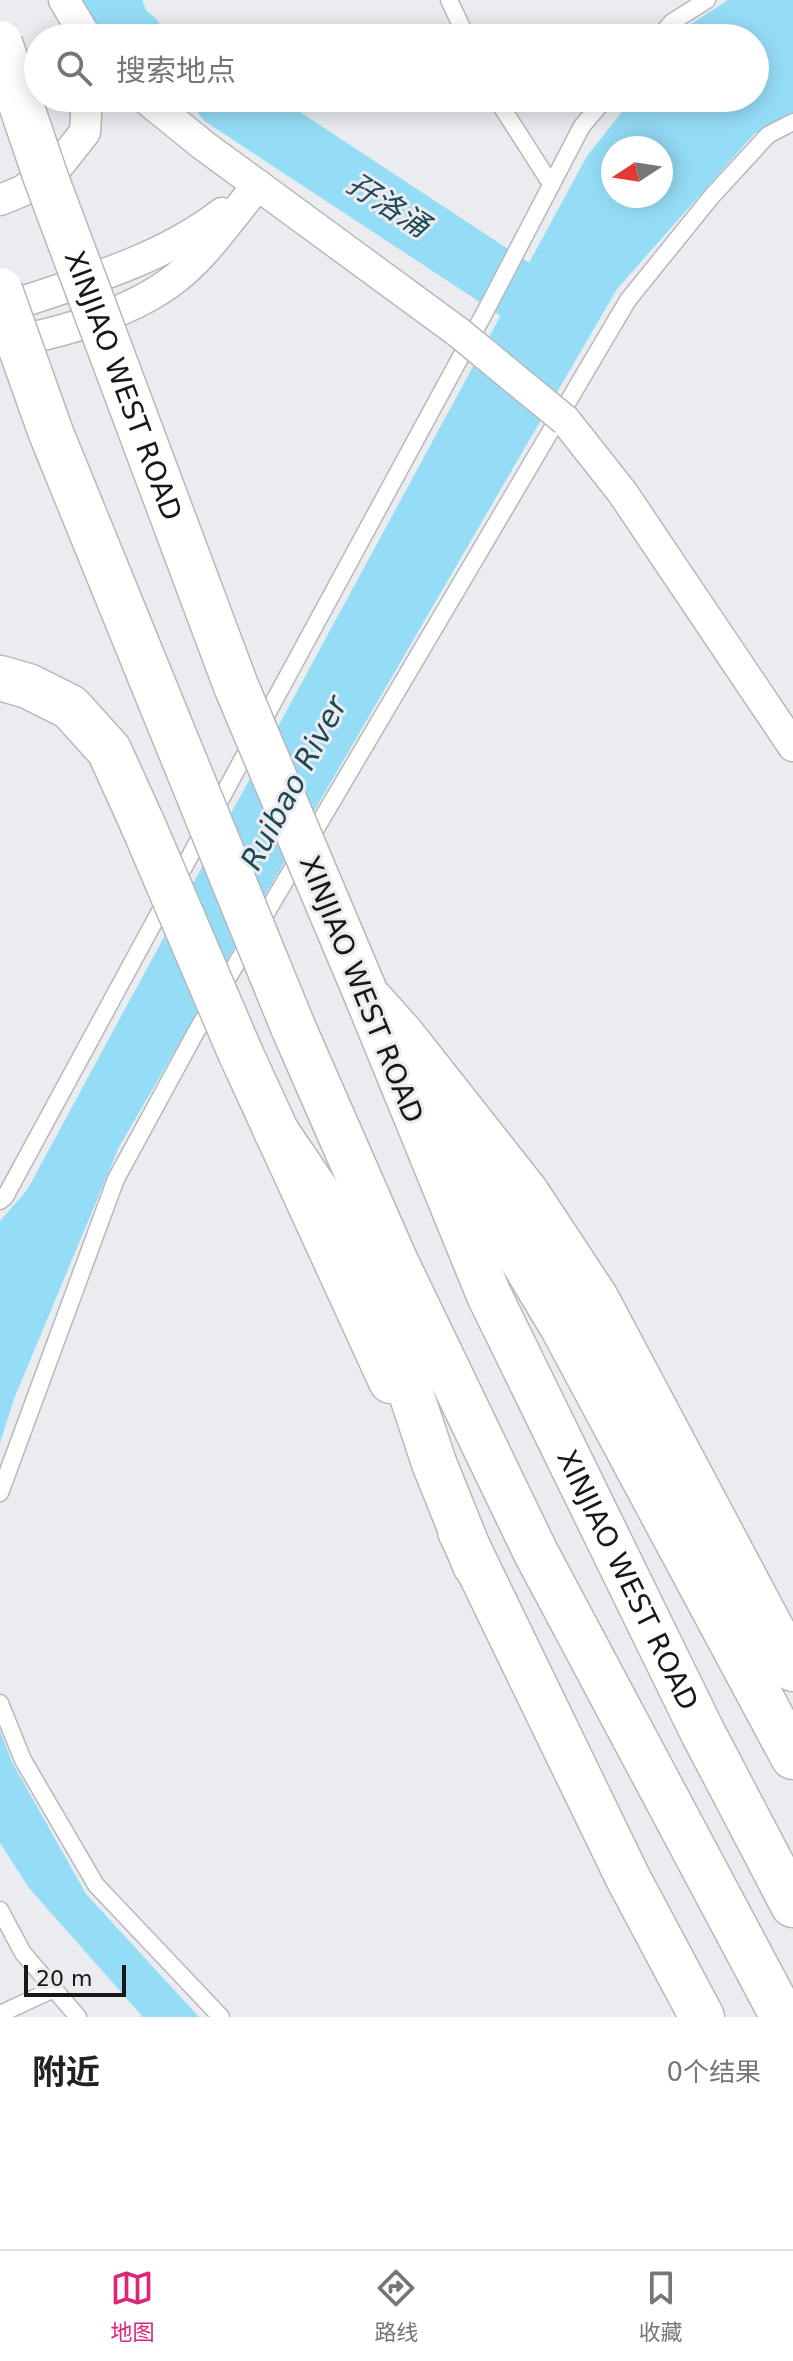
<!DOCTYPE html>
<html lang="zh">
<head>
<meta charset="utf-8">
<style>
  body { margin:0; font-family:"DejaVu Sans","Noto Sans SC",sans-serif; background:#f2f2f2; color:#222 }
  .compass { position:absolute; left:601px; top:136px; width:72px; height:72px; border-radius:50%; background:#fff; box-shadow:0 4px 20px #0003; rotate:258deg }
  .scale { position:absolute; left:24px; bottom:20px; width:102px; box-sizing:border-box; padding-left:8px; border:4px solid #181819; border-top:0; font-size:22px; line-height:28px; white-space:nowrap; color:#181819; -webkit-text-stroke:6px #ebecf0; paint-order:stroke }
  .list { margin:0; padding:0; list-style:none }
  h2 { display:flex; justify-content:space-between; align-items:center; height:104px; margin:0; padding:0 32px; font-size:34px }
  h2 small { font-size:26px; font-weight:400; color:#767676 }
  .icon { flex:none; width:44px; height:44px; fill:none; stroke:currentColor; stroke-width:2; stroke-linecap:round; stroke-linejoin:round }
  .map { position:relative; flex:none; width:793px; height:2017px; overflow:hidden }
  .search { position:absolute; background:#fff; box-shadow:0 4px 20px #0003; left:24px; right:24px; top:24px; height:88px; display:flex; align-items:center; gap:20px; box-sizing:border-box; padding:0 28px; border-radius:44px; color:#767676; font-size:30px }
  .sheet { height:232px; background:#fff }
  nav { display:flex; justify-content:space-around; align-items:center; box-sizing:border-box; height:112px; border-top:2px solid #e0e0e0; background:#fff; font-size:22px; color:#767676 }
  nav a { display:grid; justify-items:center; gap:4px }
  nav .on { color:#db2777 }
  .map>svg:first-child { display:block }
</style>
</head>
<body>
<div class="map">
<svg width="793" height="2017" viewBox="0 0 793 2017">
  <rect width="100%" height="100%" fill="#ebecf0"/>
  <g fill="#95ddf7" fill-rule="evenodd">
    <path d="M728,0H793V114L754,134L617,289L119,1147L14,1399L0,1443V1221L27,1190L587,156L633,98H755V38H680L691,24ZM613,148H661V196H613Z"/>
    <path d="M0,1731L12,1762L86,1894L199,2017H143L29,1888L0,1843Z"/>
  </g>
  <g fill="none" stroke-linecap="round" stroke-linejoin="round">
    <g stroke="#95ddf7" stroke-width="60">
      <path d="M110,0L122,31L133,38"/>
      <path d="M224,98L551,313"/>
    </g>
    <defs>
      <g id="service">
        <path d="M449,0L467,38"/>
        <path d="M658,38L672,22L707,0"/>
        <path d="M496,98L551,184"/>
        <path d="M0,1201L5,1197L485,312L582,126L606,98"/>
        <path d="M0,1493L116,1179L196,1032L628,300L712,196L768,135L793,122"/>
        <path d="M0,1703L23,1760L96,1885L221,2017"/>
        <path d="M0,1910L23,1953L78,2017"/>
        <path d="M0,2014L54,1989"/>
      </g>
      <g id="minor">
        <path d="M64,0L87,38"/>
        <path d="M145,98L203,145L458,332"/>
        <path d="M0,200L22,191L59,165L85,132L87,98"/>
        <path d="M0,309C75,284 159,262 222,213"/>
        <path d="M2,344C57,333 121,317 168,284C204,259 230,218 258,185"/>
        <path d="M565,420L622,492L793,746"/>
      </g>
      <g id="secondary">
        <path d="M0,678L28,686L70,707L109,750L143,825"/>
        <path d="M371,1000L403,1036L526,1192L596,1298L793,1669"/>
        <path d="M240,1052L391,1381"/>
        <path d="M460,1531L628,1878L702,2017"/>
      </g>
      <g id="trunk">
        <path id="s1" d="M366,994L489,1295L702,1731L793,1905"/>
        <path d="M293,1027L395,1260L535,1551L783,2017"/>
        <path d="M439,1121L563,1328L793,1757"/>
        <path d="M276,1131L369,1268"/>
        <path d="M360,1239L434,1463L475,1565"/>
      </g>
    </defs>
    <use href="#service" stroke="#b7b8bc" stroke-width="19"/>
    <use href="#minor" stroke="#b7b8bc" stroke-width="33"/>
    <use href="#secondary" stroke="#b7b8bc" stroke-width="47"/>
    <use href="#trunk" stroke="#b7b8bc" stroke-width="47"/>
    <use href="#service" stroke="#fff" stroke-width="16"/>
    <use href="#minor" stroke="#fff" stroke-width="30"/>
    <use href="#secondary" stroke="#fff" stroke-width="44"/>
    <use href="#trunk" stroke="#fff" stroke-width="44"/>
    <defs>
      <path id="minor-bridge" d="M458,332L565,420"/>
      <path id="secondary-bridge" d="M143,825L240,1052"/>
      <g id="trunk-bridge">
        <path id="s2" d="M0,43L46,178L236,686L366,994"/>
        <path d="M0,290L51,433L293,1027"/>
      </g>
    </defs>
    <use href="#minor-bridge" stroke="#b7b8bc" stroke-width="33" stroke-linecap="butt"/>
    <use href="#secondary-bridge" stroke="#b7b8bc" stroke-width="47" stroke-linecap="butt"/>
    <use href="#trunk-bridge" stroke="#b7b8bc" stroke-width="47" stroke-linecap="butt"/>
    <use href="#minor-bridge" stroke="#fff" stroke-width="30"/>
    <use href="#secondary-bridge" stroke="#fff" stroke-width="44"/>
    <use href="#trunk-bridge" stroke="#fff" stroke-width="44"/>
  </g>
  <g text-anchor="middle" stroke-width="6" stroke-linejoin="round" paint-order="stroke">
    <g font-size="28" fill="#181819" stroke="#ebecf0">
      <text dy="10" stroke="none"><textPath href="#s2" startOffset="364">XINJIAO WEST ROAD</textPath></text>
      <text transform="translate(362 989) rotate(68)" y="10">XINJIAO WEST ROAD</text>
      <text dy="10" stroke="none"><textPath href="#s1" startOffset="642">XINJIAO WEST ROAD</textPath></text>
    </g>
    <g font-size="30" font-style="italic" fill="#1f4957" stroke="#ebecf0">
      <text transform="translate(388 205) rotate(33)" y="10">孖洛涌</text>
      <text transform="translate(294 783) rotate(-62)" y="10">Ruibao River</text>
    </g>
  </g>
</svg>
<svg class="compass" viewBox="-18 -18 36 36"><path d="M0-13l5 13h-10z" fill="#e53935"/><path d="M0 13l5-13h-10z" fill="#767676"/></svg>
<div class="scale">20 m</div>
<div class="search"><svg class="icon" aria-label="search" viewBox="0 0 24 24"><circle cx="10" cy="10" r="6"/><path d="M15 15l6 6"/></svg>搜索地点</div>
</div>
<section class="sheet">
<h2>附近<small>0个结果</small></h2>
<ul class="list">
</ul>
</section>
<nav>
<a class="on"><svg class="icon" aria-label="map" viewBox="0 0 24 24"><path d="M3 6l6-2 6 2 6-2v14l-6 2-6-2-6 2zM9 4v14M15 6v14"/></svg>地图</a>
<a><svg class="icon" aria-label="directions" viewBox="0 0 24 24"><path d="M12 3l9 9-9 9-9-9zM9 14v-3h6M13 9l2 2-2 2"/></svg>路线</a>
<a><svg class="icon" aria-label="saved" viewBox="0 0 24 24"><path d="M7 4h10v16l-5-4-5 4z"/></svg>收藏</a>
</nav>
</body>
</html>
